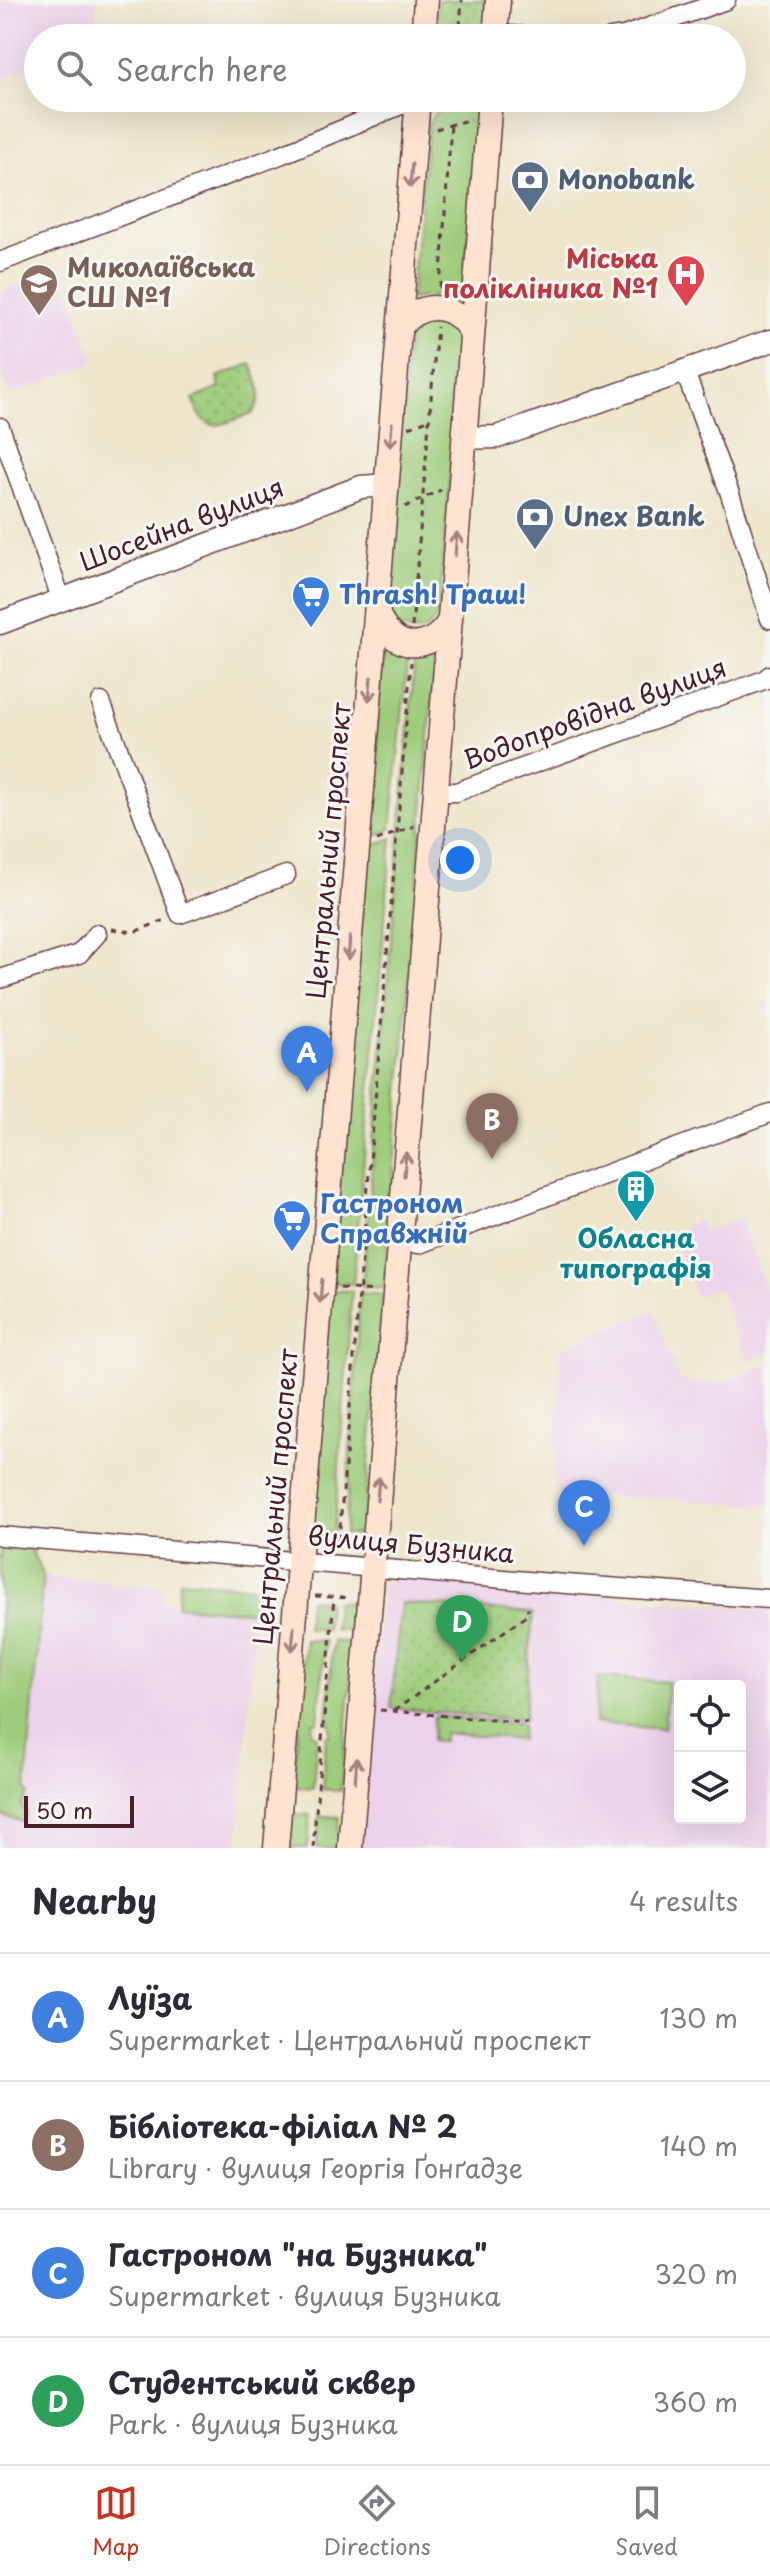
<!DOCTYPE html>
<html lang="en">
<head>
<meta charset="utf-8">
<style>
  body { margin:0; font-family:"Playpen Sans",sans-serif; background:#f2f2f3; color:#2b2b33 }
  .controls { position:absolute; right:24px; bottom:24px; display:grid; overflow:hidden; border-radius:8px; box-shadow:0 8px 32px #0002 }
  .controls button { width:72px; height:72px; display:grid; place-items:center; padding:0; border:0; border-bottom:2px solid #e1e1e2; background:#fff; color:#2b2b33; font:40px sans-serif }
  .scale { position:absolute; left:24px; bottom:20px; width:110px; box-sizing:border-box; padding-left:8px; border:4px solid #4a1f2b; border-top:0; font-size:22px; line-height:28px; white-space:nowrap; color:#4a1f2b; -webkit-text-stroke:6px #f6f6f2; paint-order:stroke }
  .you { position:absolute; left:460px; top:860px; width:28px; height:28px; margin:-20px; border:6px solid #fff; border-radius:50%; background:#1a73e8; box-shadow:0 0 0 12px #1a73e833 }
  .badge { display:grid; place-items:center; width:52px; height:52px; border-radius:50%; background:#c8321e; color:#fff; font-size:26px; font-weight:700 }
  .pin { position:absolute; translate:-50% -66px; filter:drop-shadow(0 2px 4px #0008) }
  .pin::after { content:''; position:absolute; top:42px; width:28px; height:24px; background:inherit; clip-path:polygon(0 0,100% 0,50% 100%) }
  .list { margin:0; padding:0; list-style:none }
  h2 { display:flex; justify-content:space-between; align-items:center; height:104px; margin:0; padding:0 32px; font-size:34px }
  h2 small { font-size:26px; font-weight:400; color:#7c7c81 }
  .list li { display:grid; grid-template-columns:52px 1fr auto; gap:24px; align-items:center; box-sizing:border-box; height:128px; padding:0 32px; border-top:2px solid #e1e1e2 }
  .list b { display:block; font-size:30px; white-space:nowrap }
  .list p { margin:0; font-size:26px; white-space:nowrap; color:#7c7c81 }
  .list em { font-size:26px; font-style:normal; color:#7c7c81 }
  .icon { flex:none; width:44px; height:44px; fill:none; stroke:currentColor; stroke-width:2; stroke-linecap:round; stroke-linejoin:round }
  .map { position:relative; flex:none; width:770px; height:1848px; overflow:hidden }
  .search { position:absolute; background:#fff; box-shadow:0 8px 32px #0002; left:24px; right:24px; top:24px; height:88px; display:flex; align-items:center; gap:20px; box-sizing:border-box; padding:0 28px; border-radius:44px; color:#7c7c81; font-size:30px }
  .sheet { height:616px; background:#fff }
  nav { display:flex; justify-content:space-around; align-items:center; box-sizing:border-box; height:112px; border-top:2px solid #e1e1e2; background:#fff; font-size:22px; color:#7c7c81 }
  nav a { display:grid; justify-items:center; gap:4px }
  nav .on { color:#c8321e }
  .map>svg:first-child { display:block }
</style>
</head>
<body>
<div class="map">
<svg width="770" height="1848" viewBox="0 0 770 1848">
  <defs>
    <pattern id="park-dots" width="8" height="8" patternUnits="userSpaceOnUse" patternTransform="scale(2)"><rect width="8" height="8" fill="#9ecc7a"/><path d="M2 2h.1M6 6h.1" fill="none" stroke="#8aaf6a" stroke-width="1.8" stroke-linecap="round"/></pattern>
  </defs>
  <rect width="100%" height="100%" fill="#f6f6f2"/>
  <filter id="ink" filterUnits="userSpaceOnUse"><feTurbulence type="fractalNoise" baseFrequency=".0125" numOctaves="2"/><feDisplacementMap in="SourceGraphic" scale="16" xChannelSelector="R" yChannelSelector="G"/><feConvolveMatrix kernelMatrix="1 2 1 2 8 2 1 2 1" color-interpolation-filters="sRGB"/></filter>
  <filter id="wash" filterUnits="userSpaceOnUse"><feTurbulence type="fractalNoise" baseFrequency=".006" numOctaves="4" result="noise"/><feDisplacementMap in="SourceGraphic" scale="32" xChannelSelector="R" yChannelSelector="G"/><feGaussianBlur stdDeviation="1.8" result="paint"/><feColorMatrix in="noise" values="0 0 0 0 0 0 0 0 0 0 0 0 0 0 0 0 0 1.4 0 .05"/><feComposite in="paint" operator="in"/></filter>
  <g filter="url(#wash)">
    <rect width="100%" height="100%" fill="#eee5ca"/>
    <g fill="#ecd1ea" fill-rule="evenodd">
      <path d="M0,0H97L95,38H38V65L0,80Z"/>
      <path d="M60,270L95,362L9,395L0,370V292Z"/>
      <path d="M740,1218L770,1300V1353L747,1361L719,1288L696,1296L677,1245L688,1240L683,1226L699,1220L704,1232Z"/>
      <path d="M654,1310L680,1381L720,1383L770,1364V1506L554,1492L561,1348Z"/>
      <path d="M43,1574L49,1575V1578L107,1581L108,1585H119V1583L163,1586L162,1603L256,1612L238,1848H0V1815L23,1822L21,1806L28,1779Z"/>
      <path d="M392,1578L530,1592L770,1609V1848H359L382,1585ZM680,1686H740V1818H680Z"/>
    </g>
    <g fill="#9ecc7a" stroke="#747652" stroke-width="2">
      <path d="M469,98L474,102L478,112L463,302C446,293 430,296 411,299L428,124C438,107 449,98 469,98Z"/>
      <path d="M431,318C446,322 458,325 461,344L439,611C429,636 416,635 394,625L386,607L408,338L415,327Z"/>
      <path d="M383,648L408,656L391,829L367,840Z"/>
      <path d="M436,650L384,1288L362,1286L415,656Z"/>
      <path d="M392,838L353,1284L331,1283L366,848Z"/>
      <path d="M330,1290L352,1291L334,1533L311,1531Z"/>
      <path d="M360,1293L383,1295L363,1535L345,1534Z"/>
      <path d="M0,1547L30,1549L43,1574L26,1789L28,1794L21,1806L26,1812L23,1822L0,1815Z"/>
      <path d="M180,1580L252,1587L257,1597L256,1612L177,1606Z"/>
      <path d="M309,1599L328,1601L326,1630L306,1628Z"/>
      <path d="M336,1602L357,1603L354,1631L334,1629Z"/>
      <path d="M305,1640L325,1641L318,1722H313L312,1734L317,1735L313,1788L293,1786Z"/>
      <path d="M333,1641L354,1643L341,1791L322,1789L326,1736L330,1735L331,1723L327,1722Z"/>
      <path d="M598,1677L668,1682L664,1729L595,1723Z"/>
      <path d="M434,1716L522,1724L521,1740L444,1733L443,1741L432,1740Z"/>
      <path d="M291,1814L310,1815L308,1848H288Z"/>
      <path d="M319,1816L339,1817L337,1848H317Z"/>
    </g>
    <g fill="url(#park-dots)" stroke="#747652" stroke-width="2">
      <path d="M438,0H489L486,38H435Z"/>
      <path d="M251,364C259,385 265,393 253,413C221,423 206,439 193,399L220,388L217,377Z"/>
      <path d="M401,1603L533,1613L524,1720L391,1708Z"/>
    </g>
  </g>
  <g filter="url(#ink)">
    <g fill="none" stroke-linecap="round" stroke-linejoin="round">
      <defs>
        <g id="minor">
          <path d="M495,34L549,38"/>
          <path d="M611,38L624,36L726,0"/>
          <path d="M0,262L280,155L418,98"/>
          <path d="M685,372L730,494L770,619"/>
          <path d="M0,427L62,601"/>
          <path d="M101,702L180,914L286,875"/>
          <path d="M436,792H456L764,680L770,675"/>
          <path d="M0,979L79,954L97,934"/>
          <path d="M399,1242L419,1244L770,1113"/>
          <path d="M0,1536L539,1582L770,1599"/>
        </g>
        <g id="tertiary">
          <path d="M464,438L497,437L770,341"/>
          <path d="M0,623L361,487L386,485"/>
        </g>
        <g id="secondary">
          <path d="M423,38L426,0"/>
          <path d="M495,38L498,0"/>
          <path d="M400,327C421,300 454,302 471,332"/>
          <path d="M377,611C388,649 428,657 449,622"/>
          <path d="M276,1848L418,98"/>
          <path d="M350,1848L461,483L490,98"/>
        </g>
      </defs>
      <use href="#minor" stroke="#633d43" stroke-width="21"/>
      <use href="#tertiary" stroke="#633d43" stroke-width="25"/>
      <use href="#secondary" stroke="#633d43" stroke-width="27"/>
      <g stroke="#633d43" stroke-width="3" stroke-dasharray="6 6" stroke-linecap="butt">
        <path d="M459,38L462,0"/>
        <path d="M436,129L471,119"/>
        <path d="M440,288L451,124"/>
        <path d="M409,427L428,420"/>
        <path d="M405,507L441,490"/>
        <path d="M412,627L437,327"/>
        <path d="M377,840L414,826"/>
        <path d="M112,929L134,932L165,920"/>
        <path d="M340,1288L376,1291"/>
        <path d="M319,1538L355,1541"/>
        <path d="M339,1540L411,662"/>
        <path d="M268,1593L276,1594"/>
        <path d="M315,1596L351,1598"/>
        <path d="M380,1710L527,1723"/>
        <path d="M394,1711L527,1615L528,1608"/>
        <path d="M313,1848L334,1597"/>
      </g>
      <use href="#minor" stroke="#fff" stroke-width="18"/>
      <use href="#tertiary" stroke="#fff" stroke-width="22"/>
      <use href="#secondary" stroke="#fee3d1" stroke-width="24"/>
    </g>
    <defs><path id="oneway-shaft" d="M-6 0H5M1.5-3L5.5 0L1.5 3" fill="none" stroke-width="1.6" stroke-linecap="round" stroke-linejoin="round" transform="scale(2)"/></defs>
    <g stroke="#a4817e">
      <use href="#oneway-shaft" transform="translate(411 176) rotate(94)"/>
      <use href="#oneway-shaft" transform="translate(391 435) rotate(95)"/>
      <use href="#oneway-shaft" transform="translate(456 544) rotate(-85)"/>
      <use href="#oneway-shaft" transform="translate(370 689) rotate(95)"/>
      <use href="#oneway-shaft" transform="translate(349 948) rotate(94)"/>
      <use href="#oneway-shaft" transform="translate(405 1164) rotate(-85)"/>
      <use href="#oneway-shaft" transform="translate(321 1291) rotate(95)"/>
      <use href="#oneway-shaft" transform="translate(378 1489) rotate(-85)"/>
      <use href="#oneway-shaft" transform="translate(293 1639) rotate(94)"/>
      <use href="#oneway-shaft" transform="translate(356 1770) rotate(-86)"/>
    </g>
  </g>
  <defs>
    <symbol id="bank-pin" viewBox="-11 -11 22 30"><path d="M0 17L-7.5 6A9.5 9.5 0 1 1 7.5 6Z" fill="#5c6f8a" stroke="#f6f6f2"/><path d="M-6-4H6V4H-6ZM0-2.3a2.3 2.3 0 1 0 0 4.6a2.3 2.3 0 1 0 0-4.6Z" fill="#fff"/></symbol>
    <symbol id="hospital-pin" viewBox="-11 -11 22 30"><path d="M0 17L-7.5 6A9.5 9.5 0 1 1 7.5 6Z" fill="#e0444e" stroke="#f6f6f2"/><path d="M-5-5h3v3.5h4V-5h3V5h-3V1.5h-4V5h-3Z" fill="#fff"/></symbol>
    <symbol id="school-pin" viewBox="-11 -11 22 30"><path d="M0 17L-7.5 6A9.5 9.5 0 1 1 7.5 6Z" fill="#8d6e63" stroke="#f6f6f2"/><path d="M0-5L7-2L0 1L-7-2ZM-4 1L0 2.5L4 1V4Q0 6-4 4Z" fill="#fff"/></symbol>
    <symbol id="supermarket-pin" viewBox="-11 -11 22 30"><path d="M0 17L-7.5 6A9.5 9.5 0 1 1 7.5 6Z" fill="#3f7fe0" stroke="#f6f6f2"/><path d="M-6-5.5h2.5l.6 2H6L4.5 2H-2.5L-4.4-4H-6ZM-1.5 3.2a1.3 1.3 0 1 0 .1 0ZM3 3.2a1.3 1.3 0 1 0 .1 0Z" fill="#fff"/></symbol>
    <symbol id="building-pin" viewBox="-11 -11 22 30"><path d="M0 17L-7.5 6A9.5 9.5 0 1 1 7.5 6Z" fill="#0f9aa8" stroke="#f6f6f2"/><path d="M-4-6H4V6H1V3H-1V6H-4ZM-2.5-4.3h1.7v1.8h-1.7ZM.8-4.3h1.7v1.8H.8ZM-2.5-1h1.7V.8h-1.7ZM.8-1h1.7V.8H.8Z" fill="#fff"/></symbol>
  </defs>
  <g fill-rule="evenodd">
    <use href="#bank-pin" x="508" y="158" width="44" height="60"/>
    <use href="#hospital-pin" x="664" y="252" width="44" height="60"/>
    <use href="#school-pin" x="17" y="261" width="44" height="60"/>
    <use href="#bank-pin" x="513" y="495" width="44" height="60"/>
    <use href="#supermarket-pin" x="289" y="573" width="44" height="60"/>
    <use href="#building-pin" x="614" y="1167" width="44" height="60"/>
    <use href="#supermarket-pin" x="270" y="1197" width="44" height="60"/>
  </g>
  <g text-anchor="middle" stroke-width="6" stroke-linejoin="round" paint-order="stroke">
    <g font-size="26" font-weight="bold" fill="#4e5e75" stroke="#f6f6f2" text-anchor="start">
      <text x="558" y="189">Monobank</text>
      <text x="563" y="526">Unex Bank</text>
    </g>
    <g font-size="26" font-weight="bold" fill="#be3a42" stroke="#f6f6f2" text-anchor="end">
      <text x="658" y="268">Міська<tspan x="658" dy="30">полікліника №1</tspan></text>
    </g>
    <g font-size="26" font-weight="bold" fill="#785e54" stroke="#f6f6f2" text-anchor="start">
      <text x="67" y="277">Миколаївська<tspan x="67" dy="30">СШ №1</tspan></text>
    </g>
    <g font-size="26" fill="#4a1f2b" stroke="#f6f6f2">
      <text transform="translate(182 525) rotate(-21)" y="9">Шосейна вулиця</text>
      <text transform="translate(595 714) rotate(-20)" y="9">Водопровідна вулиця</text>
      <text transform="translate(329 851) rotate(-85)" y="9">Центральний проспект</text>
      <text transform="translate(276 1497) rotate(-85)" y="9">Центральний проспект</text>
      <text transform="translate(411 1545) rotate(5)" y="9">вулиця Бузника</text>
    </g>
    <g font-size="26" font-weight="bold" fill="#366cbe" stroke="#f6f6f2" text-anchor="start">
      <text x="339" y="604">Thrash! Траш!</text>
      <text x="320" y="1213">Гастроном<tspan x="320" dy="30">Справжній</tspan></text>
    </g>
    <g font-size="26" font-weight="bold" fill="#0d838f" stroke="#f6f6f2">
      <text x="636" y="1248">Обласна<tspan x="636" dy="30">типографія</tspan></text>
    </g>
  </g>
</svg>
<div class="controls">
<button><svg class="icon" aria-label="locate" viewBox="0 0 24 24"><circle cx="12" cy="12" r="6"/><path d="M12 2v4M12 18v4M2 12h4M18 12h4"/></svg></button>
<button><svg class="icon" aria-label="layers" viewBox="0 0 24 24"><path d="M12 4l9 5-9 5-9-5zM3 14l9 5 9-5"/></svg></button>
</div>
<div class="scale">50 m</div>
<div class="you"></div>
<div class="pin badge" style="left:307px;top:1092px;background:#3f7fe0">A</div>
<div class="pin badge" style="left:492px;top:1159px;background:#8d6e63">B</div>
<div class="pin badge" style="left:584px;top:1546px;background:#3f7fe0">C</div>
<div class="pin badge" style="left:462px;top:1661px;background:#2e9e5b">D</div>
<div class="search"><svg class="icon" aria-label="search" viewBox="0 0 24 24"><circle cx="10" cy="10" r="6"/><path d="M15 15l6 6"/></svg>Search here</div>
</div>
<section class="sheet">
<h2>Nearby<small>4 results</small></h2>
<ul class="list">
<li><span class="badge" style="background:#3f7fe0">A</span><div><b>Луїза</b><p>Supermarket · Центральний проспект</p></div><em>130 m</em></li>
<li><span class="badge" style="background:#8d6e63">B</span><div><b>Бібліотека-філіал № 2</b><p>Library · вулиця Георгія Ґонґадзе</p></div><em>140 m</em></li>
<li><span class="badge" style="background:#3f7fe0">C</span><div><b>Гастроном &quot;на Бузника&quot;</b><p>Supermarket · вулиця Бузника</p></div><em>320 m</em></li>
<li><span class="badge" style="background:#2e9e5b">D</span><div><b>Студентський сквер</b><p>Park · вулиця Бузника</p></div><em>360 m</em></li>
</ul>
</section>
<nav>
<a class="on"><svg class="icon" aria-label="map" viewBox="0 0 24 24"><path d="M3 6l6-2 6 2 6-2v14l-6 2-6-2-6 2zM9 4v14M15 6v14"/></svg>Map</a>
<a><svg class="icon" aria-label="directions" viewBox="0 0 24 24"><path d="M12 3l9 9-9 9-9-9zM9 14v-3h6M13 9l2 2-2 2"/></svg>Directions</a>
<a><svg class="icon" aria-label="saved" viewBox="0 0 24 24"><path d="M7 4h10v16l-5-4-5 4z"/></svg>Saved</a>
</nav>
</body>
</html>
